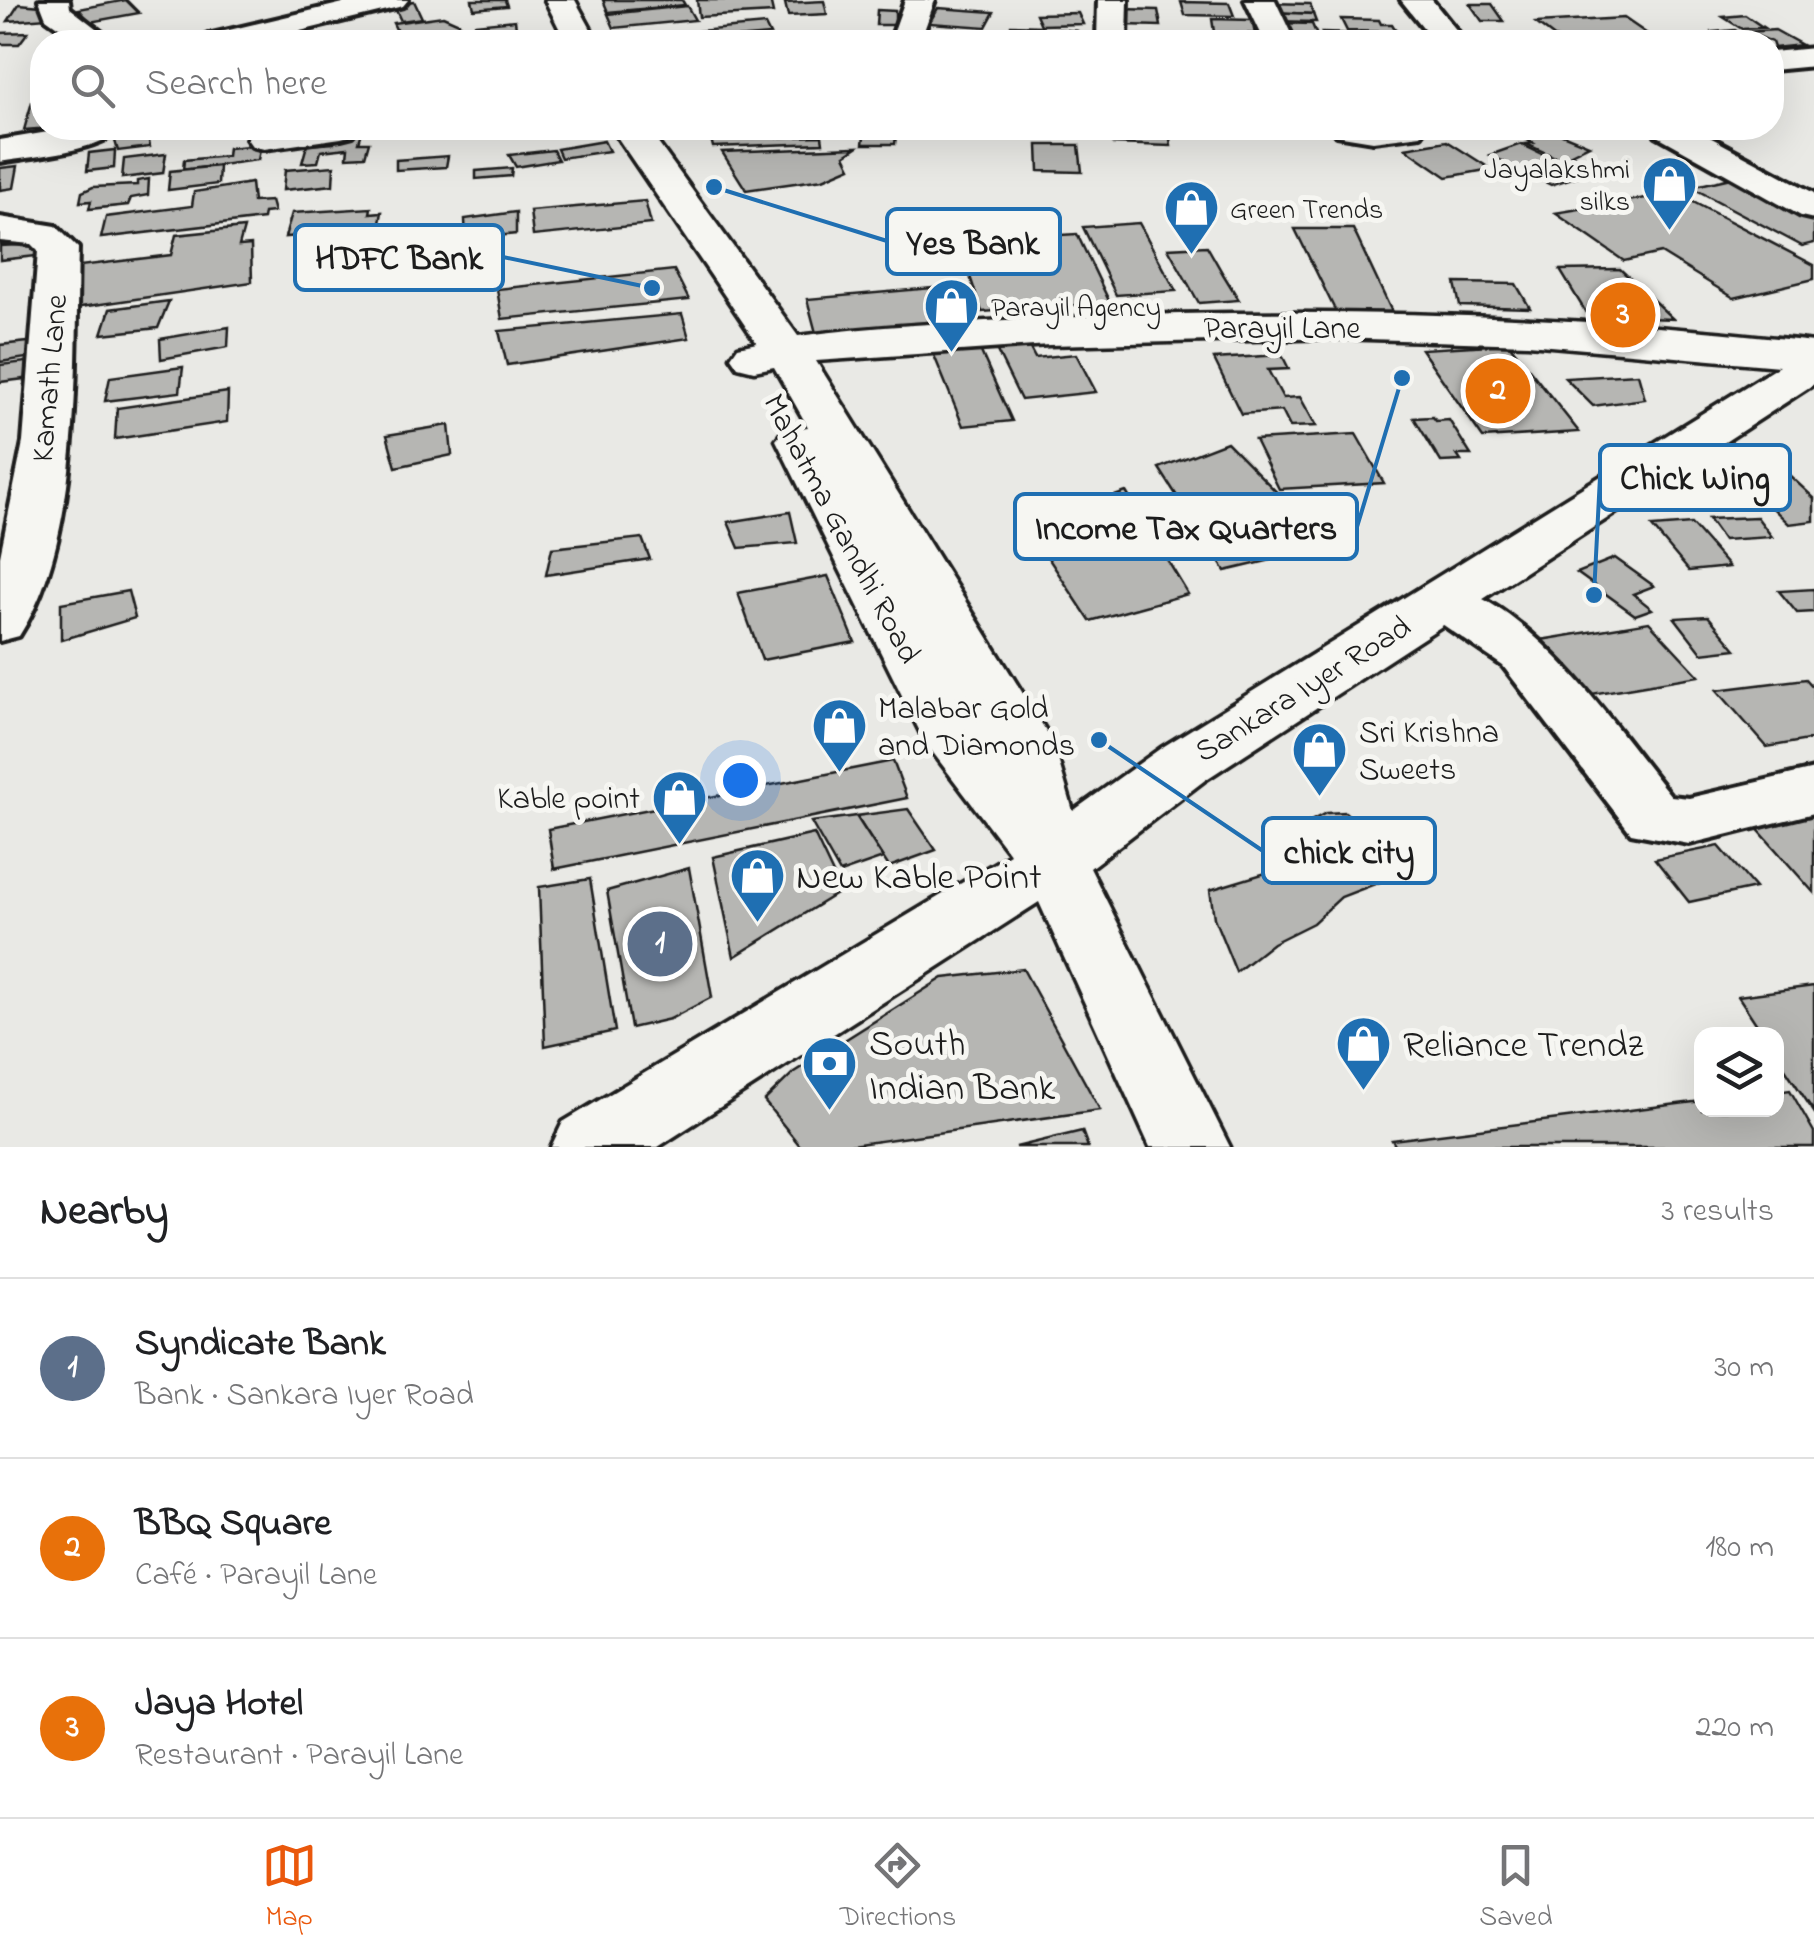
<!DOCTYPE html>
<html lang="en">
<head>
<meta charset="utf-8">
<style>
  body { margin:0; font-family:"Indie Flower",sans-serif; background:#f6f6f6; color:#202124 }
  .controls { position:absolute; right:30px; bottom:30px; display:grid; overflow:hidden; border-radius:20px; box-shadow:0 10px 40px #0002 }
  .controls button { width:90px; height:90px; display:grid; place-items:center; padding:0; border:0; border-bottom:2px solid #e0e0e0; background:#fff; color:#202124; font:50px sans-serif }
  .you { position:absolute; left:740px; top:780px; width:35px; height:35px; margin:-25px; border:8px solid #fff; border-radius:50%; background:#1a73e8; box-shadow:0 0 0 15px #1a73e833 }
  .badge { display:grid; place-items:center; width:65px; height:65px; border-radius:50%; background:#ea580c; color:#fff; font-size:32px; font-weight:700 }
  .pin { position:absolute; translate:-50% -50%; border:5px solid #fff; box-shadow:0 2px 10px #0006 }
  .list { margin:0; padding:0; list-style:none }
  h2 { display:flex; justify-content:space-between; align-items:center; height:130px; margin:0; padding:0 40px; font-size:42px }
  h2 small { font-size:32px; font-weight:400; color:#757577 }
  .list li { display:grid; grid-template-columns:65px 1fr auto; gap:30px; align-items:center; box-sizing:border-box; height:180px; padding:0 40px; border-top:2px solid #e0e0e0 }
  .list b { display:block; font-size:38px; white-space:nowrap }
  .list p { margin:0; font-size:32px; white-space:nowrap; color:#757577 }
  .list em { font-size:32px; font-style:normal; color:#757577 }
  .icon { flex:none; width:55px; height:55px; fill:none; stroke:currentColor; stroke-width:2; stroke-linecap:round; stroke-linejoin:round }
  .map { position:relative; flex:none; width:1814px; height:1147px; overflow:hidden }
  .search { position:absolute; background:#fff; box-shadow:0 10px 40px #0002; left:30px; right:30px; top:30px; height:110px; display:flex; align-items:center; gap:25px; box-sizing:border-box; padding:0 35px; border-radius:40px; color:#757577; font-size:38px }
  .sheet { height:670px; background:#fff }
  nav { display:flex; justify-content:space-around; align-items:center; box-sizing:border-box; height:140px; border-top:2px solid #e0e0e0; background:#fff; font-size:28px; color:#757577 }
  nav a { display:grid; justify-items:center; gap:5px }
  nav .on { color:#ea580c }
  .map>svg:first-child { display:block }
</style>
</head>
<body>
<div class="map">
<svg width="1814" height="1147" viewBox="0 0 1814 1147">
  <rect width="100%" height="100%" fill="#e9e9e5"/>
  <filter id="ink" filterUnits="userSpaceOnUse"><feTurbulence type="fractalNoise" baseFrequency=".01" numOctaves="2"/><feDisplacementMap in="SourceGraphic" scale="20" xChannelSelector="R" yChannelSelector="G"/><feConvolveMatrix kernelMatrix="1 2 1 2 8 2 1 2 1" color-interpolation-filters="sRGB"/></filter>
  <g filter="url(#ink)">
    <g fill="#b6b6b3" stroke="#1c1c1c" stroke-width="2.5">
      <path d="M126,0L139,13L90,22L79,9Z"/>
      <path d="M472,0H505L507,6L474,9Z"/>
      <path d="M603,0H682L685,5L608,12Z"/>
      <path d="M697,0H770L773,13L699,17Z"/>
      <path d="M414,1L422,18L401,21L393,4Z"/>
      <path d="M824,1L827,14L788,16L785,3Z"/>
      <path d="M1181,2L1229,3L1234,16L1185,15Z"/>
      <path d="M1267,3L1310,4L1313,14L1269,12Z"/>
      <path d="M19,4L41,6L48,18L8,21Z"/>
      <path d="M1470,4H1492L1504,21H1482Z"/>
      <path d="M687,6L695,20L614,28L608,14Z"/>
      <path d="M938,8L994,12L986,27L929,23Z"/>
      <path d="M1123,9L1158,10L1161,26L1125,25Z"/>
      <path d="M877,10L895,11V25H876Z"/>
      <path d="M1269,12L1313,14L1316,22L1271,21Z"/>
      <path d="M1078,13L1083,24L1041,25L1036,14Z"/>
      <path d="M1745,15L1764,28L1742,29L1723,17Z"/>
      <path d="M443,16L459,23L463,31L401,40L393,23Z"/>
      <path d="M1624,18L1653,38L1561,42L1536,23Z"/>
      <path d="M1212,19L1252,20L1255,34L1214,32Z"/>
      <path d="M1341,19L1379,20L1381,24H1392L1397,32L1347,31Z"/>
      <path d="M515,20L516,28L475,31L474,24Z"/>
      <path d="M1277,23L1312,24L1318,38H1283Z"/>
      <path d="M765,25L770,35L687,42H610L609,39Z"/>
      <path d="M1011,25L1041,26V37H1010Z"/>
      <path d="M1056,29L1077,31L1076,42H1055Z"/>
      <path d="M1735,30L1754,42H1731L1714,32Z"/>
      <path d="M1775,30L1802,45L1774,48L1772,42L1747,32Z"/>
      <path d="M28,32L19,44H0V33Z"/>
      <path d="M1322,33L1355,34L1359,42H1326Z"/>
      <path d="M42,101V128H51L24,130L32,102Z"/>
      <path d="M718,128H788L787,134L720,136Z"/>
      <path d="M865,128H897L895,144H863Z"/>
      <path d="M147,129L150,147L118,151L113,134Z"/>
      <path d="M363,129L359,142H369L365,156L347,157L348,148L321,151L318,162L302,163L307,145L334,143L339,130Z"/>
      <path d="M1531,129L1560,133L1589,145L1571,154L1583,161L1570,164L1526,144L1533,143L1516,134Z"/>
      <path d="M1111,130L1169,131L1171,146L1113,144Z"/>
      <path d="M822,136L823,143L713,147L711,139Z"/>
      <path d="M604,141L609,151L561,158L557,149Z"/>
      <path d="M1447,141L1491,169L1447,177L1405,148Z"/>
      <path d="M1521,144L1584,174L1551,185L1490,155Z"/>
      <path d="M261,145L258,160L183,170L184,160L227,156L228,148Z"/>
      <path d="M1038,145H1079L1082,172L1039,171Z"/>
      <path d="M857,147L845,155L851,167L823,179L746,190L722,152Z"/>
      <path d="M115,150L114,168L87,171L89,153Z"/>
      <path d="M553,150L558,160L516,167L509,155Z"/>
      <path d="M166,154L163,173L122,178L124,159Z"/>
      <path d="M448,156L446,167L396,170V160Z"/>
      <path d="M18,166L14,188L0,190V168Z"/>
      <path d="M219,166L218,184L168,190L170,171Z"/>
      <path d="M334,166L333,185L283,190L285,170Z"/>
      <path d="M512,168L511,176L476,179V171Z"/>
      <path d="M1753,173L1814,204V243L1802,246L1691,187Z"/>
      <path d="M149,179L148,195L131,198L128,205L89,209L91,201L80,202L82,192L93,187L137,185V181Z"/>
      <path d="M251,183L253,202L271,201L274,212L264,213L263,219L101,238L106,217L192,206L194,192Z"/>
      <path d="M1676,193L1814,265V279L1734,298L1661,253L1624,261L1555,213Z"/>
      <path d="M645,201L651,224L533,236L530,211Z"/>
      <path d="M371,208L370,213L382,212L380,223L368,224L367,231L285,237L292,213Z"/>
      <path d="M516,212V234L466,239L465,219Z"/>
      <path d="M1139,223L1176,291L1116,295L1083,227Z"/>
      <path d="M244,228L239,246L251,245L252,282L67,309L71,267L171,255L176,235Z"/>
      <path d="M1295,229H1353L1392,312H1336Z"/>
      <path d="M1077,234L1110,303L982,312L958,241Z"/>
      <path d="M40,244L45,255L0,260V246Z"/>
      <path d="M1207,246L1223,274L1239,300L1199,303L1168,248Z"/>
      <path d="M1620,269L1673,319L1588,316L1560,270Z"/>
      <path d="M674,270L689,300L502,319L497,289Z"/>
      <path d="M1455,283L1516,284L1530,308L1460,306Z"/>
      <path d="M955,286L969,319L816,333L807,299Z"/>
      <path d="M169,301L158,328L102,334L110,309Z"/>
      <path d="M682,314L689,338L507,365L499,331Z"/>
      <path d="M229,327L228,347L161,359L160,339Z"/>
      <path d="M38,341L33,357L0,362V345Z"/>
      <path d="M977,343L1012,421L963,426L931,348Z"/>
      <path d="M1027,343L1035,358L1076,354L1096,392L1021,400L995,347Z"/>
      <path d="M1509,344L1579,432L1483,438L1421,349Z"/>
      <path d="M1282,355L1289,369L1268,370L1283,398L1300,397L1316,426L1290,427L1282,411L1241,414L1214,359Z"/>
      <path d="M43,360L40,377L0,382V365Z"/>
      <path d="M183,367L180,392L105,401L110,377Z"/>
      <path d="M1638,374L1645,399L1593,406L1565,378Z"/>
      <path d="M228,392L227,422L115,439L117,408Z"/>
      <path d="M1433,417L1436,421L1449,420L1471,455H1457L1461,461L1441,462L1414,418Z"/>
      <path d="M449,425L452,455L396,467L387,435Z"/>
      <path d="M1356,434L1384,483L1279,489L1255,440Z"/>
      <path d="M1227,442L1330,546L1225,571L1159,468Z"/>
      <path d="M1788,474L1814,498V521L1789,524L1743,479Z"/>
      <path d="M1126,492L1188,594L1090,621L1027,526Z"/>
      <path d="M790,512L797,543L739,548L728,522Z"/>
      <path d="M1757,517L1772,537L1723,540L1708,519Z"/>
      <path d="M1691,524L1729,567L1689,571L1652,527Z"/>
      <path d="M642,538L650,559L546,575L552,548Z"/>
      <path d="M1615,558L1654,586L1633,594L1652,609L1635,615L1577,573Z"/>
      <path d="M828,576L855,642L762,660L738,593Z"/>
      <path d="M1814,589V612L1797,613L1779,591Z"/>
      <path d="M128,591L135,618L61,640V603Z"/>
      <path d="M1708,616L1736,649L1702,653L1675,618Z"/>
      <path d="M1649,622L1699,676L1580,696L1535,641Z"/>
      <path d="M1806,679L1814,688V739L1767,747L1717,690Z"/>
      <path d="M893,761L907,798L554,869L548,829Z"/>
      <path d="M1814,802V893L1746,816Z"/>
      <path d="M908,809L936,850L889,867L856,816Z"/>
      <path d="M1345,812L1373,836L1393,877L1341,897L1313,923L1273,943L1236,972L1214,918L1210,890L1266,873L1286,834L1326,813Z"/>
      <path d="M856,816L883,858L840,873L811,822Z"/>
      <path d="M814,834L841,891L734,957L713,857Z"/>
      <path d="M1719,846L1755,888L1689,902L1655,859Z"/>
      <path d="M689,868L712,997L670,1019L631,1028L607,891Z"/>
      <path d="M590,879L615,1031L545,1046L539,887Z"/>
      <path d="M1023,969L1100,1110L837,1147H801L764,1101L794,1072L943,978Z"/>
      <path d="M1814,986V1112L1776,1055V1034H1763L1738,996Z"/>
      <path d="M1790,1090L1814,1132V1147H1396L1392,1140L1702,1101V1110H1776V1092Z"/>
      <path d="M1082,1131L1088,1147H1016Z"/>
    </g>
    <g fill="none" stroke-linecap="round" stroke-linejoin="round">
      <defs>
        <g id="minor">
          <path d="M39,0H69L70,8L114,42H80L46,18Z"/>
          <path d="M356,0H408L403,6L255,42H204L208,35Z"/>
          <path d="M905,0H935L920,42H890Z"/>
          <path d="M1098,0H1128L1127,42H1097Z"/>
          <path d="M1245,0H1275L1295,42H1265Z"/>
          <path d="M1401,0H1432L1466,42H1435Z"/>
          <path d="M1814,48V66L1772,70V52Z"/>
          <path d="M72,128H120C104,151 28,157 0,162V140Z"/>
          <path d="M272,128H358L353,135L341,138L264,149L252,146L247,139L252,132Z"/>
          <path d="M1331,128H1426L1421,135L1373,141L1336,135Z"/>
          <path d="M1651,128H1693L1814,193V219L1801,216L1656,135Z"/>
          <path d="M0,217L56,226L78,248C75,362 83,538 19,636L0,641V556L23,442L38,251L31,244L0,241Z"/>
          <path d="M1442,582C1536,607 1612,724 1671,796L1689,798L1814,769V813L1689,844L1631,833L1503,666L1423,611L1415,599L1423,587Z"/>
        </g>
        <g id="major">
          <path d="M545,0H575L598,42H566Z"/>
          <path d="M611,128H647L798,336C891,324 985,321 1078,317C1325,307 1569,314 1814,342V384L1205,780L1090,868L1230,1147H1150L1039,902L658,1147H551L563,1122L1010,854L925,742L776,440L784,430L808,427L774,367L754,371L738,367L731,357L738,347L757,343ZM1336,338L1528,344L1779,366L1161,748L1073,811L1053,742L816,361L1049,345Z"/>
        </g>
      </defs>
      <use href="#minor" stroke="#1c1c1c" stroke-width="8"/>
      <use href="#major" stroke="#1c1c1c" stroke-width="7"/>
      <use href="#minor" fill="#f6f6f2" fill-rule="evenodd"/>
      <use href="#major" fill="#f6f6f2" fill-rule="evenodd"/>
    </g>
  </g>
  <defs>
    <symbol id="shop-pin" viewBox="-11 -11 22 30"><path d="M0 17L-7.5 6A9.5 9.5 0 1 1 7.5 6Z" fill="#1f6fb2" stroke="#f6f6f2"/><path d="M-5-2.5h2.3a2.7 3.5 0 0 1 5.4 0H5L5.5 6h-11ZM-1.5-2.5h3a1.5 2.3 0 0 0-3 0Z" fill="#fff"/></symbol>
    <symbol id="bank-pin" viewBox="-11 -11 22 30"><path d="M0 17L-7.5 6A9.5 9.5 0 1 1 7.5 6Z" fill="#1f6fb2" stroke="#f6f6f2"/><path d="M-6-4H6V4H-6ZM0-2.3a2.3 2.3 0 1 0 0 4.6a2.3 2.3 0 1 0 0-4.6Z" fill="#fff"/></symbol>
  </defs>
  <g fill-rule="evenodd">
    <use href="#shop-pin" x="1638" y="152" width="63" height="86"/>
    <use href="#shop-pin" x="1160" y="176" width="63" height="86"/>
    <use href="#shop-pin" x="920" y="274" width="63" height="86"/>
    <use href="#shop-pin" x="808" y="694" width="63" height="86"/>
    <use href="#shop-pin" x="1288" y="718" width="63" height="86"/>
    <use href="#shop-pin" x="648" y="766" width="63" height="86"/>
    <use href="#shop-pin" x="726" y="844" width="63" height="86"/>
    <use href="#shop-pin" x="1332" y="1012" width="63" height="86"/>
    <use href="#bank-pin" x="798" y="1032" width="63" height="86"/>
  </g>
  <g text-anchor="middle" stroke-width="10" stroke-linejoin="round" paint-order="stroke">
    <g font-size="28" fill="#1c1c1c" stroke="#f6f6f2" text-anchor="start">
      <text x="1630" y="178" text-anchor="end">Jayalakshmi<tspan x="1630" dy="32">silks</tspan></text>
      <text x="1230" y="218">Green Trends</text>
      <text x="991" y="316">Parayil Agency</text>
    </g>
    <g font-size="32" fill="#1c1c1c" stroke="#f6f6f2">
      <text x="1282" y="338">Parayil Lane</text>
      <text transform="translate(48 378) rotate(-85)" y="11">Kamath Lane</text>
      <text transform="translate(843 528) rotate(62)" y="11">Mahatma Gandhi Road</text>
      <text transform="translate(1302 688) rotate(-32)" y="11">Sankara Iyer Road</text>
    </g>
    <g font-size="32" fill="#1c1c1c" stroke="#f6f6f2" text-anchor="start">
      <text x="878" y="718">Malabar Gold<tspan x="878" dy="37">and Diamonds</tspan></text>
      <text x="1359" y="742">Sri Krishna<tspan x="1359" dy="37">Sweets</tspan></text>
      <text x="640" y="808" text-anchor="end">Kable point</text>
    </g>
    <g font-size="38" fill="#1c1c1c" stroke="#f6f6f2" text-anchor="start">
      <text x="796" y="888">New Kable Point</text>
      <text x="869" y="1055">South<tspan x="869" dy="44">Indian Bank</tspan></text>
      <text x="1403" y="1056">Reliance Trendz</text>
    </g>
  </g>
  <path fill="none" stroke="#1f6fb2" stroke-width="4" d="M714 187L887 241M652 288L503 257M1594 595L1600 477M1402 378L1357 527M1099 740L1263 851"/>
  <g fill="#1f6fb2" stroke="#f6f6f2" stroke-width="4">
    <circle cx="714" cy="187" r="10"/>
    <circle cx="652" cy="288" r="10"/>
    <circle cx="1594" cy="595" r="10"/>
    <circle cx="1402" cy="378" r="10"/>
    <circle cx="1099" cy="740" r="10"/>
  </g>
  <g fill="#f6f6f2" stroke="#1f6fb2" stroke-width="4">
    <rect x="887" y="209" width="173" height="65" rx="10"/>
    <rect x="295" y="225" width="208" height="65" rx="10"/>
    <rect x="1600" y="445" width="190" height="65" rx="10"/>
    <rect x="1015" y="494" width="342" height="65" rx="10"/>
    <rect x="1263" y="818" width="172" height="65" rx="10"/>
  </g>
  <g font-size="35" text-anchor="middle" font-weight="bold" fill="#1c1c1c">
    <text x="973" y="254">Yes Bank</text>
    <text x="399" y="269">HDFC Bank</text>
    <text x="1695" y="489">Chick Wing</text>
    <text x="1186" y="539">Income Tax Quarters</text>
    <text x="1349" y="863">chick city</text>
  </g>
</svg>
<div class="controls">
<button><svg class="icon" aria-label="layers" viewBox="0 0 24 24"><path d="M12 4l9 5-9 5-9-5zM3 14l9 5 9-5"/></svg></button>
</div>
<div class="you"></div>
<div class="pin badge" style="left:660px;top:944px;background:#5c6f8a">1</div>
<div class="pin badge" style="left:1498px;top:391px;background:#e8710a">2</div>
<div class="pin badge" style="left:1623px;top:315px;background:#e8710a">3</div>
<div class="search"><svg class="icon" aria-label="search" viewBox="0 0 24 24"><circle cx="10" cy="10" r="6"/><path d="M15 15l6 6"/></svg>Search here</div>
</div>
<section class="sheet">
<h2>Nearby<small>3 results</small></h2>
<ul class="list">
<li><span class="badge" style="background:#5c6f8a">1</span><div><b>Syndicate Bank</b><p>Bank · Sankara Iyer Road</p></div><em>30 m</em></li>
<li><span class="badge" style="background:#e8710a">2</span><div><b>BBQ Square</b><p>Café · Parayil Lane</p></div><em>180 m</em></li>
<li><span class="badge" style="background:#e8710a">3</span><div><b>Jaya Hotel</b><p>Restaurant · Parayil Lane</p></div><em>220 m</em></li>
</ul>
</section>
<nav>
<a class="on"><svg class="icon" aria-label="map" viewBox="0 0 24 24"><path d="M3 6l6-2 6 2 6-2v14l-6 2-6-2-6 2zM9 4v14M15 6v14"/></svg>Map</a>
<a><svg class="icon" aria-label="directions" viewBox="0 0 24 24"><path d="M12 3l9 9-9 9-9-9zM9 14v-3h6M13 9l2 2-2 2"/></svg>Directions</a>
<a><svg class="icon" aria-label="saved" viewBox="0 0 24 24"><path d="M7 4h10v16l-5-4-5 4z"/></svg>Saved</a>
</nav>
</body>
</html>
